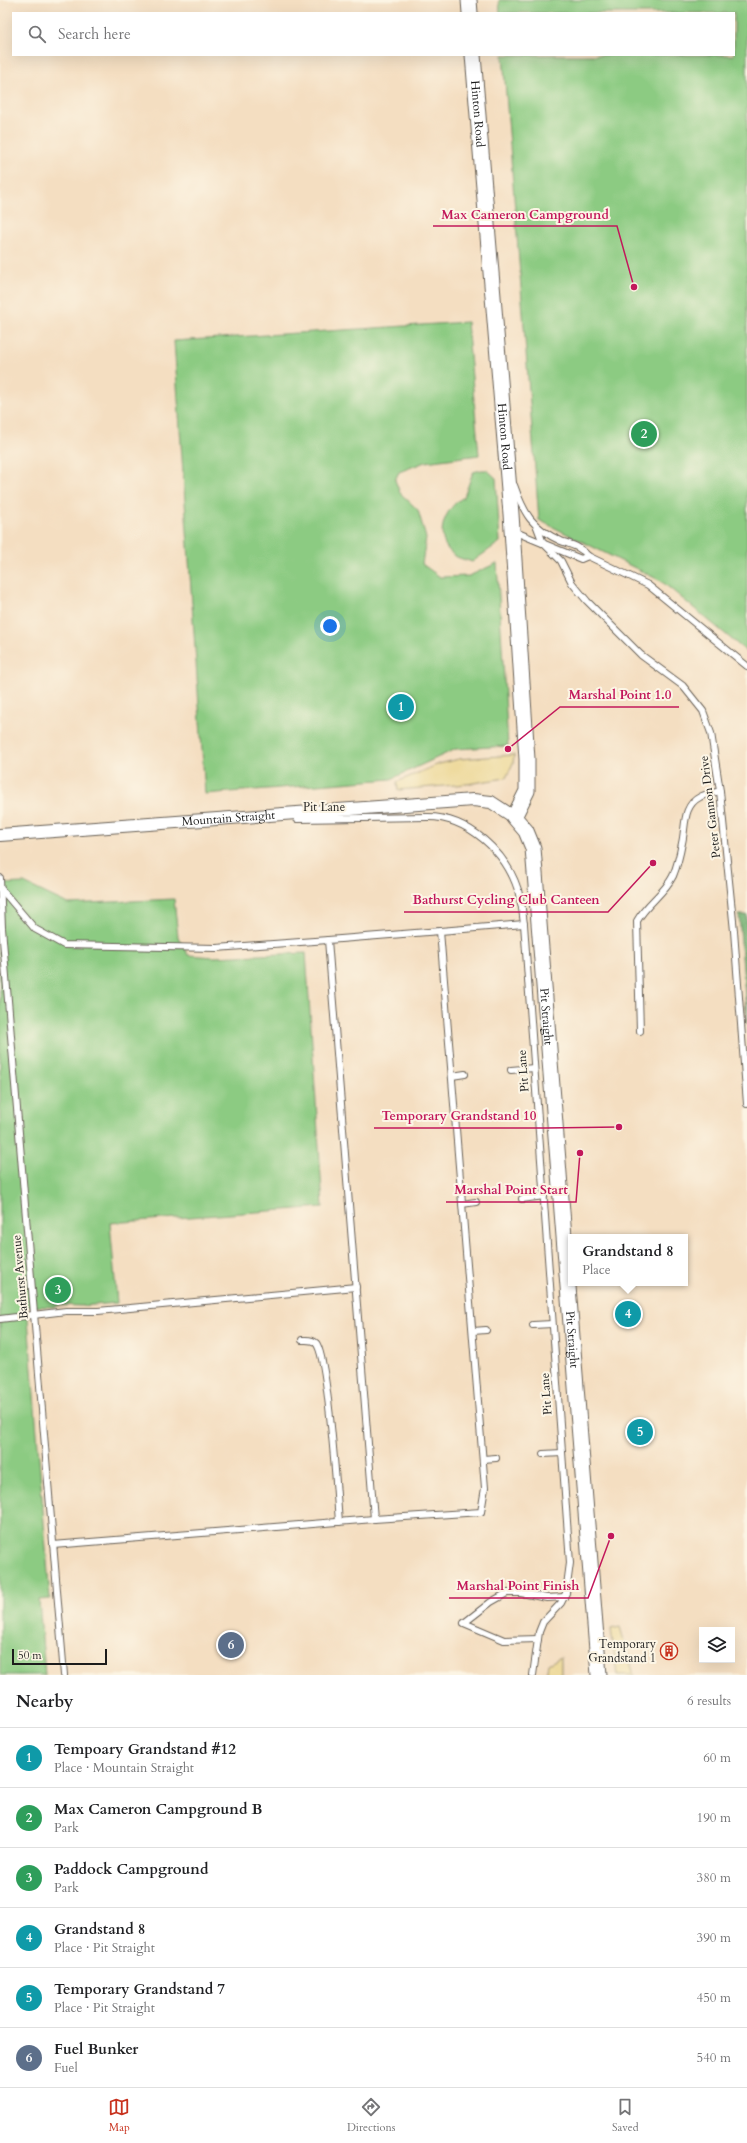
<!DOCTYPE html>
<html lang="en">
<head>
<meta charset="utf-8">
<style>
  body { margin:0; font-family:Cardo,serif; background:#f6f6f6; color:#202124 }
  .controls { position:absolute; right:12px; bottom:12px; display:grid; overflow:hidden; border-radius:0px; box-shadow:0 4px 16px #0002 }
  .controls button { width:36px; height:36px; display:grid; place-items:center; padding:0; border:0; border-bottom:1px solid #e0e0e0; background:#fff; color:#202124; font:20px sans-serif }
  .scale { position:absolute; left:12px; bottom:10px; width:95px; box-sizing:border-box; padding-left:4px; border:2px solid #1c1c1c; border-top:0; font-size:11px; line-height:14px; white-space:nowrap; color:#1c1c1c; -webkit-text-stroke:3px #fcf5e5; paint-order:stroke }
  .you { position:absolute; left:330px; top:626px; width:14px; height:14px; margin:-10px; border:3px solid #fff; border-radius:50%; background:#1a73e8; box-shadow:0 0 0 6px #1a73e833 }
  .badge { display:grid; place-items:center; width:26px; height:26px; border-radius:50%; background:#c8321e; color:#fff; font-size:13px; font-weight:700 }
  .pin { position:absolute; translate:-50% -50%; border:2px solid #fff; box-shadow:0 1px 4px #0006 }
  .popup { position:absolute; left:568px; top:1234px; width:120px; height:52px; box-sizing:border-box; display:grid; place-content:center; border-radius:0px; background:#fff; filter:drop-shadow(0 1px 3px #0005); font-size:13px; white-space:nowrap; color:#757577 }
  .popup b { font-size:15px; color:#202124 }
  .popup::after { content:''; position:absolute; left:50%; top:100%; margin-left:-8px; border:8px solid transparent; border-top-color:#fff }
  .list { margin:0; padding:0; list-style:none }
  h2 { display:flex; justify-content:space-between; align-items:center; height:52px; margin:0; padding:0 16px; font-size:17px }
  h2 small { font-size:13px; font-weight:400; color:#757577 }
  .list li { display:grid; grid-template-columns:26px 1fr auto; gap:12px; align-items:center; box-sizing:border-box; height:60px; padding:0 16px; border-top:1px solid #e0e0e0 }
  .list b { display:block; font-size:15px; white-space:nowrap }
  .list p { margin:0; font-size:13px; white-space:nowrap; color:#757577 }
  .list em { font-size:13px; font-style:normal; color:#757577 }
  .icon { flex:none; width:22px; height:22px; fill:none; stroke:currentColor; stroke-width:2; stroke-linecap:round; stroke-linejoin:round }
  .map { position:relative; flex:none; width:747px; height:1675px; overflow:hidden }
  .search { position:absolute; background:#fff; box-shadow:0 4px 16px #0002; left:12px; right:12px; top:12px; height:44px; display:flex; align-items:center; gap:10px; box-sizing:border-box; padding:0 14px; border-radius:0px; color:#757577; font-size:15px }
  .sheet { height:412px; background:#fff }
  nav { display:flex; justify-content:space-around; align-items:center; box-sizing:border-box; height:56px; border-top:1px solid #e0e0e0; background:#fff; font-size:11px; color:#757577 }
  nav a { display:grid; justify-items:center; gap:2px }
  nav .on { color:#c8321e }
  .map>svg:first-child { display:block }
</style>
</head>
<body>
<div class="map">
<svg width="747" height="1675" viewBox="0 0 747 1675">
  <rect width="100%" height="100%" fill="#fcf5e5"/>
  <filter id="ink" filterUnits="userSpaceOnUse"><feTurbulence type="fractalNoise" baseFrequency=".025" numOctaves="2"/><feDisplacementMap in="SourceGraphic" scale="8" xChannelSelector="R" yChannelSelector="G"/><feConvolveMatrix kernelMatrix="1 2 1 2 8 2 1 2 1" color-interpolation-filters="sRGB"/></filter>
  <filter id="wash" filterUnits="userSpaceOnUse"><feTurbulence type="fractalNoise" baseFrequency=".012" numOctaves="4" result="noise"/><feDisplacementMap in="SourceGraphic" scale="16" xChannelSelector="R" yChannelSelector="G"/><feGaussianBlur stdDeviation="0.9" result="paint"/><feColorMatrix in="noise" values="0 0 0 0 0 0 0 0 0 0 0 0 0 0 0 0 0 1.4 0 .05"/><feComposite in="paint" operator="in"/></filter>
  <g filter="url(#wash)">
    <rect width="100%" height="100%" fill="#f4dec1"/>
    <g fill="#8ccb82" stroke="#54744f">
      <path d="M499,0H747V652L661,581L539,520L503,55H734V13H500Z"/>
      <path d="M467,322L479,455L425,462L399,472L395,480L400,493L418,510L426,538L422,564L440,577L469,576L497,563L508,746L456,749L391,779L205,794L174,341Z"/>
      <path d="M481,470H487L496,478L500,542L472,562C467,560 461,559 457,557C431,542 443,508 464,497L473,472Z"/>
      <path d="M24,883L68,904L174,899L178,937L188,955L213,957L306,953L323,1207L110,1223L117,1303L81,1306L60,1305L54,1307L27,1306L50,1599L39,1600L45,1675H0V884Z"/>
    </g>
    <path fill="#71af70" stroke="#466646" d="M739,915H747V1024Z"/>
    <g fill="#eeda9e" stroke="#857b5d">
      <path d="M514,755L513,763L506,778L467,784L398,790L397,782L439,764L459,759Z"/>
      <path d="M620,1627L634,1675H617L611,1629Z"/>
      <path d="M561,1657V1675H546L548,1664Z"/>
    </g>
  </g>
  <g filter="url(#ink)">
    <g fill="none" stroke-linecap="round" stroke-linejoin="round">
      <defs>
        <g id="service">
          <path d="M514,485C524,514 532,528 561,541C572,545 581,547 588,556L648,585L747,666"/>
          <path d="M537,527L543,543L561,561L572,583L587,601L641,655L683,686L703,711L711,733L720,791L734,931L747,1104"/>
          <path d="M513,531L581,559L588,556"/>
          <path d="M297,819L428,817C468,817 506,852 518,890C521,901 523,912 524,924L570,1563L566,1593L561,1603L543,1622L539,1632L533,1675"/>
          <path d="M0,878L2,928L64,1675"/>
          <path d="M2,890L35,929L64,945L216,948L328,940"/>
          <path d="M440,931L485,1488L481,1512L374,1519L328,940Z"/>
          <path d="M440,931L524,924"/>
          <path d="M640,1031L637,921C647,903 664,894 673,876C677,866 680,854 682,843C686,827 682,806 700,797C705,794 714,793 720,791"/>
          <path d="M511,1070L534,1068"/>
          <path d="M452,1076L465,1074"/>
          <path d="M522,1199L544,1196"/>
          <path d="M462,1204L476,1202"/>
          <path d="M0,1319L66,1311H98L356,1287"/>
          <path d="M533,1325L552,1324"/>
          <path d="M473,1331L486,1330"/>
          <path d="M302,1340C307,1340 312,1339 316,1343C328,1356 337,1496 339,1522"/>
          <path d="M543,1454L562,1453"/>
          <path d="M483,1459L496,1458"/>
          <path d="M53,1545L374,1519"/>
          <path d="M538,1639L504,1640L464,1623L491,1602L507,1593H521L547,1598L564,1597"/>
        </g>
        <g id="minor">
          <path id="s1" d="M0,835L473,800L491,802L514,817"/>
        </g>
        <g id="tertiary">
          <path d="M469,0L470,13"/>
          <path id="s2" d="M473,55L511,514L527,759V791L514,817L526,831L533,848L599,1675"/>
        </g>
      </defs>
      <use href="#service" stroke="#686056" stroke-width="8"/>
      <use href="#minor" stroke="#686056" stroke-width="14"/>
      <use href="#tertiary" stroke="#686056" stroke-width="17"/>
      <use href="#service" stroke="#fff" stroke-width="6"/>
      <use href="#minor" stroke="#fff" stroke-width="12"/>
      <use href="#tertiary" stroke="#fff" stroke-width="15"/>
    </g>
  </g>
  <defs>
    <symbol id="building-ring" viewBox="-11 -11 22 22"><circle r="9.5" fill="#fcf5e5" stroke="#c8321e" stroke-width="1.5"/><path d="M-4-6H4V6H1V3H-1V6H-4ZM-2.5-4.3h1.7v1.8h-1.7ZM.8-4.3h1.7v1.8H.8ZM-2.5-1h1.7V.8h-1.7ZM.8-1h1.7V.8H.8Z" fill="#c8321e"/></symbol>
  </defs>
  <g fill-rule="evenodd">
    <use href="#building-ring" x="659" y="1641" width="20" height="20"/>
  </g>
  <g text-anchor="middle" stroke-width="4" stroke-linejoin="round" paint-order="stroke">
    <g font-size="12" fill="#1c1c1c" stroke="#fcf5e5">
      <text dy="4" stroke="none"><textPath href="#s2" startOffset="59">Hinton Road</textPath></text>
      <text dy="4" stroke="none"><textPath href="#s2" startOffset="383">Hinton Road</textPath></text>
      <text x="324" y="811">Pit Lane</text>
      <text transform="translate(710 807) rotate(-97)" y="4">Peter Gannon Drive</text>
      <text dy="4" stroke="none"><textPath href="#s1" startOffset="229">Mountain Straight</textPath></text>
      <text dy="4" stroke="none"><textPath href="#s2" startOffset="973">Pit Straight</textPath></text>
      <text transform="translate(523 1071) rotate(-94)" y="4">Pit Lane</text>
      <text transform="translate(20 1277) rotate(-95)" y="4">Bathurst Avenue</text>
      <text dy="4" stroke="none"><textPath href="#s2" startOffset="1297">Pit Straight</textPath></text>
      <text transform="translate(546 1394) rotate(-94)" y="4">Pit Lane</text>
    </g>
    <g font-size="12" fill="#1c1c1c" stroke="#fcf5e5" text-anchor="end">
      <text x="656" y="1648">Temporary<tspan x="656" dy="14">Grandstand 1</tspan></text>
    </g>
  </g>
  <path fill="none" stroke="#c2185b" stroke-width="1.5" d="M634 287L617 226H433M508 749L560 707H679M653 863L608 912H404M619 1127L545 1128H374M580 1153L576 1202H446M611 1536L588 1598H449"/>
  <g fill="#c2185b" stroke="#fcf5e5" stroke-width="1.5">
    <circle cx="634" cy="287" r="4"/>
    <circle cx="508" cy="749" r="4"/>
    <circle cx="653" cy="863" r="4"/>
    <circle cx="619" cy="1127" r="4"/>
    <circle cx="580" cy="1153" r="4"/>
    <circle cx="611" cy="1536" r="4"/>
  </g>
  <g font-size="13" text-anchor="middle" font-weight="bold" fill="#c2185b" stroke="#fcf5e5" stroke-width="4" stroke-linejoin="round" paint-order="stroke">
    <text x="525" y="219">Max Cameron Campground</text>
    <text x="620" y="699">Marshal Point 1.0</text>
    <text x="506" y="904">Bathurst Cycling Club Canteen</text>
    <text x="459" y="1120">Temporary Grandstand 10</text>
    <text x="511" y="1194">Marshal Point Start</text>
    <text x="518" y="1590">Marshal Point Finish</text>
  </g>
</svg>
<div class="controls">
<button><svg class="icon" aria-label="layers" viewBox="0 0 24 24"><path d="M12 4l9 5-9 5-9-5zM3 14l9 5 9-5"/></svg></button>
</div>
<div class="scale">50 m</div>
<div class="you"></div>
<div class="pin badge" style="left:401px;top:707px;background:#0f9aa8">1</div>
<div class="pin badge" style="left:644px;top:434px;background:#2e9e5b">2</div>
<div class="pin badge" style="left:58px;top:1290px;background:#2e9e5b">3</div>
<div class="pin badge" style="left:628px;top:1314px;background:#0f9aa8">4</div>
<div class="popup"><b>Grandstand 8</b>Place</div>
<div class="pin badge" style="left:640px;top:1432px;background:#0f9aa8">5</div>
<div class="pin badge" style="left:231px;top:1645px;background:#5c6f8a">6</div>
<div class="search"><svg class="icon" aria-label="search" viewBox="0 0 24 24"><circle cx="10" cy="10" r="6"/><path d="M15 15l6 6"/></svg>Search here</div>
</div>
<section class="sheet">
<h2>Nearby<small>6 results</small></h2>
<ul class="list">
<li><span class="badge" style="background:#0f9aa8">1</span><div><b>Tempoary Grandstand #12</b><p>Place · Mountain Straight</p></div><em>60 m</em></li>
<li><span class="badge" style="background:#2e9e5b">2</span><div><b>Max Cameron Campground B</b><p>Park</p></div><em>190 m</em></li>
<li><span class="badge" style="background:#2e9e5b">3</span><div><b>Paddock Campground</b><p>Park</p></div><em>380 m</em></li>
<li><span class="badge" style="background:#0f9aa8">4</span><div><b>Grandstand 8</b><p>Place · Pit Straight</p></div><em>390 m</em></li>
<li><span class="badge" style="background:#0f9aa8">5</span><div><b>Temporary Grandstand 7</b><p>Place · Pit Straight</p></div><em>450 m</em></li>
<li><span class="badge" style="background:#5c6f8a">6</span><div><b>Fuel Bunker</b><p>Fuel</p></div><em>540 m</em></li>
</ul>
</section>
<nav>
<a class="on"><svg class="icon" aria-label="map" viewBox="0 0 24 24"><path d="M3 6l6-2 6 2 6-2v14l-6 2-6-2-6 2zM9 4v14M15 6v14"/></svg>Map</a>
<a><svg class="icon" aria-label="directions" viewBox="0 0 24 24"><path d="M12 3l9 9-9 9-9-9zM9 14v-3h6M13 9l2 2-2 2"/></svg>Directions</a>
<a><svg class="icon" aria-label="saved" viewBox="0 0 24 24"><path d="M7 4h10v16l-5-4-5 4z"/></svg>Saved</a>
</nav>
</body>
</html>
